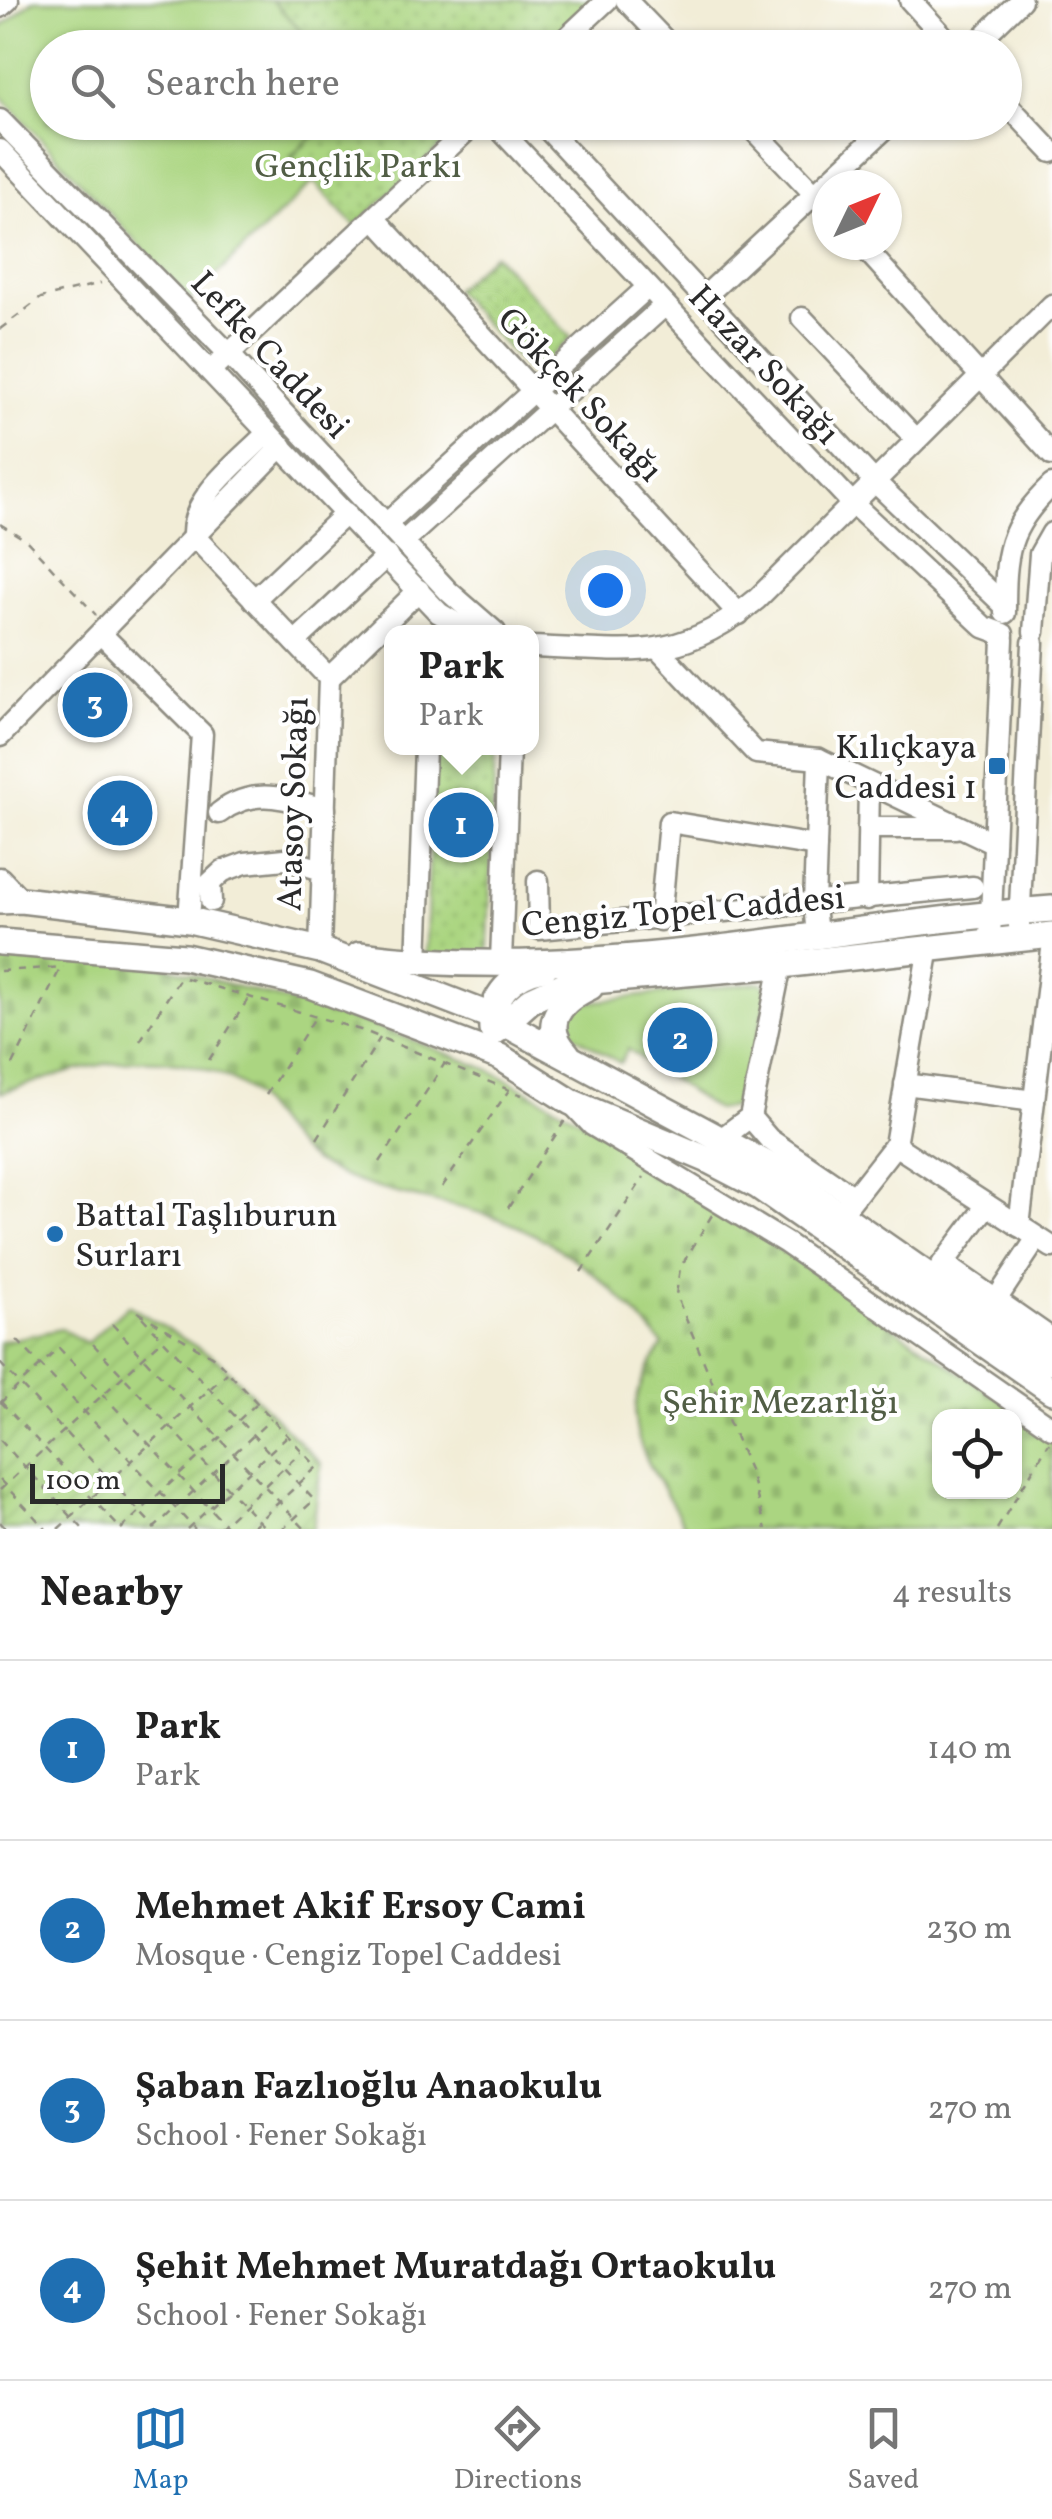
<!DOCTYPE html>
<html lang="en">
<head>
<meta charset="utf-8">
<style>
  body { margin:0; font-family:Vollkorn,serif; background:#f2f2f2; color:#222 }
  .controls { position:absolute; right:30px; bottom:30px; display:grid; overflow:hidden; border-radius:20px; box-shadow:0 2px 8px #0004 }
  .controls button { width:90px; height:90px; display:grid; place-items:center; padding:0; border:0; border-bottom:2px solid #e0e0e0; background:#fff; color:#222; font:50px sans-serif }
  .compass { position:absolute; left:812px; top:170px; width:90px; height:90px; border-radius:50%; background:#fff; box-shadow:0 2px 8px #0004; rotate:47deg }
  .scale { position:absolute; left:30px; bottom:25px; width:195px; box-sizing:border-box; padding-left:10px; border:5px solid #2b2b2b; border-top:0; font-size:28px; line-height:35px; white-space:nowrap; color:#2b2b2b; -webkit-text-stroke:8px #fff; paint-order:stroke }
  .you { position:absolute; left:605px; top:590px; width:35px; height:35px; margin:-25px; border:8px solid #fff; border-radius:50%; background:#1a73e8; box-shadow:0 0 0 15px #1a73e833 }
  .badge { display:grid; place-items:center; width:65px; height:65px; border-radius:50%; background:#1f6fb2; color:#fff; font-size:32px; font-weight:700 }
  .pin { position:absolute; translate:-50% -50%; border:5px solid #fff; box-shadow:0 2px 10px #0006 }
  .popup { position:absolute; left:384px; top:625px; width:155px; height:130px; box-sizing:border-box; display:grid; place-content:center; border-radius:20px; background:#fff; filter:drop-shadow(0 2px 8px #0005); font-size:32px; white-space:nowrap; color:#767676 }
  .popup b { font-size:38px; color:#222 }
  .popup::after { content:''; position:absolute; left:50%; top:100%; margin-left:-20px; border:20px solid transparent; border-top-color:#fff }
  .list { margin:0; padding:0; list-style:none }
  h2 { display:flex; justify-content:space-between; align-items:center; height:130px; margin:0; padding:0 40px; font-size:42px }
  h2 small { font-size:32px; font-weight:400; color:#767676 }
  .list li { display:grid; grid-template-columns:65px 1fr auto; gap:30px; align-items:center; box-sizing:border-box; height:180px; padding:0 40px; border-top:2px solid #e0e0e0 }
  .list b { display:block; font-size:38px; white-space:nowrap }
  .list p { margin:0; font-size:32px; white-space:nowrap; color:#767676 }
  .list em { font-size:32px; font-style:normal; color:#767676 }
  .icon { flex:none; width:55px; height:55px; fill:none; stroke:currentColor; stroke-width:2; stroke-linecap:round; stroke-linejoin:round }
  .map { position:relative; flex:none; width:1052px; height:1529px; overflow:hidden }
  .search { position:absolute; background:#fff; box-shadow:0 2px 8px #0004; left:30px; right:30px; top:30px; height:110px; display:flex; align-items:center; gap:25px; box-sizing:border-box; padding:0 35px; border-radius:55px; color:#767676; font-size:38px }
  .sheet { height:850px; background:#fff }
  nav { display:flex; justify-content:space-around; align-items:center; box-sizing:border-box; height:140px; border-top:2px solid #e0e0e0; background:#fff; font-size:28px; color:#767676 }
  nav a { display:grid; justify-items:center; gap:5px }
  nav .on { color:#1f6fb2 }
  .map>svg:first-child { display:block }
</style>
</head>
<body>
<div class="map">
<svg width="1052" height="1529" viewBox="0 0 1052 1529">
  <defs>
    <pattern id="cemetery-stones" width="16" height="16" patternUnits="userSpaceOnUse" patternTransform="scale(2.5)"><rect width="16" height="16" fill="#abd581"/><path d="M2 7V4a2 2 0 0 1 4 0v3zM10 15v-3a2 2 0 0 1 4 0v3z" fill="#93b770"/></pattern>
    <pattern id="park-dots" width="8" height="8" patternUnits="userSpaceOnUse" patternTransform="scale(2.5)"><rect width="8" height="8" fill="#abd581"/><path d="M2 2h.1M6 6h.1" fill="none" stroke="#93b770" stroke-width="1.8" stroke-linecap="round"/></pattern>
    <pattern id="garden-furrows" width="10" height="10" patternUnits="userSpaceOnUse" patternTransform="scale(2.5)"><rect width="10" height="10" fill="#abd581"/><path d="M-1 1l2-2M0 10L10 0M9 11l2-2" fill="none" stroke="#93b770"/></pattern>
  </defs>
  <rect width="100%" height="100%" fill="#fff"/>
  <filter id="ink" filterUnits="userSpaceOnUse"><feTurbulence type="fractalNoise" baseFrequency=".01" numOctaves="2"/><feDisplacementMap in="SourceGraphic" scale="20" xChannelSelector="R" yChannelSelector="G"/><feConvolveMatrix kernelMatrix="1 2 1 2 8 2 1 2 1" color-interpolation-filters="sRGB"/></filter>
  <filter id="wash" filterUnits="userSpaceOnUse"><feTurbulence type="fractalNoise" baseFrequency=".0048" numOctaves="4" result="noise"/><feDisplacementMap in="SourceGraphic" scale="40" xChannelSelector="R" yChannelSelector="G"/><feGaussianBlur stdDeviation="2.25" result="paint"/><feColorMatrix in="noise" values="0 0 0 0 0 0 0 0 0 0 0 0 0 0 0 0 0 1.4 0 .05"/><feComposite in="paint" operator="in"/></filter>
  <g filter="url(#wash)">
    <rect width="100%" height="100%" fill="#f2edd7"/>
    <g fill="#abd581" stroke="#6b8056" stroke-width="2.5">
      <path d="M34,0H272L316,47L48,48V122L327,123L291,156L314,181L190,300L0,95V28Z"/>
      <path d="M761,982L769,991L743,1099L737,1106L716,1110L628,1049L620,1063L563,1028L570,1008L581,1003Z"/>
    </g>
    <path fill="url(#cemetery-stones)" stroke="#6b8056" stroke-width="2.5" fill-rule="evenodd" d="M66,958L164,966L375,1026L487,1069L622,1142L1052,1435V1529H686C650,1458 605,1426 663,1345C616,1287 555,1234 481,1213C428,1198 372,1193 322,1166C287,1146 278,1123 254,1096C236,1077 203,1067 178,1063C119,1053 56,1075 0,1093V960ZM940,1416H1014V1492H940Z"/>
    <g fill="url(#park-dots)" stroke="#6b8056" stroke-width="2.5">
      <path d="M272,0H598L547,48L316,47Z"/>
      <path d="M327,123H466L355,226L291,157Z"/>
      <path d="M494,254L571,338L531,374L454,290Z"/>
      <path d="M434,748H495L487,971L425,968Z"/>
    </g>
    <path fill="url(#garden-furrows)" stroke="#6b8056" stroke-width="2.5" d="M128,1305L218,1360L321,1464L313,1529H0V1342L61,1329L87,1343Z"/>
  </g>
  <g filter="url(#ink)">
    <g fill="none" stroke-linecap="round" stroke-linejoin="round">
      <defs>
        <g id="minor">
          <path d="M626,0L672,48"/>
          <path d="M910,0L954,48"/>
          <path d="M0,7L8,0"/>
          <path d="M556,48L607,0"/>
          <path d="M972,48L1021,0"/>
          <path d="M1004,101L1052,152"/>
          <path d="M0,120L229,354L448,591L495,632"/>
          <path d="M493,122L852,503L984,627L1003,634"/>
          <path d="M541,122L874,481L1005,606"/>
          <path d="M746,122L827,207"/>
          <path d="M0,150L439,613L471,632"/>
          <path d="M374,218L739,614"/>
          <path d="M862,245L1052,455"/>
          <path d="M703,298L892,122"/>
          <path d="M802,318L916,439"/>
          <path d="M219,363L476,122"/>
          <path d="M268,432C243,459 191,495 193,535L329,678L320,950"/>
          <path d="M386,524L648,287"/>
          <path d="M403,542L665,305"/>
          <path d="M254,600L346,513"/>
          <path d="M1005,613C1005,553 1007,528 1052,485"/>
          <path d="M1034,632L1040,554L1052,533"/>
          <path d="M102,635L202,734L189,920"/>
          <path d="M295,642L387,556"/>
          <path d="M531,647C627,650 678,665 757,599L1052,305"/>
          <path d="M660,651L756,753L819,759L994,843"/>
          <path d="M329,678L419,590"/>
          <path d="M0,736L282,446"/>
          <path d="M219,813C255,785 286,799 325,809"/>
          <path d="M868,828H956"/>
          <path d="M0,878L21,900"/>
          <path d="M538,881L539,929L973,887"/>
          <path d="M867,899L869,785"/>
          <path d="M211,901L210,883L223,871L245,863L285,859L322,870"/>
          <path d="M660,920L669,822L816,846"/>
          <path d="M1019,926L1033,643"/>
          <path d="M817,936L814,904L819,759"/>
          <path d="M990,938L1003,639"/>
          <path d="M501,961L509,748"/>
          <path d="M417,962L425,748"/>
          <path d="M905,1084L1034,1101"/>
          <path d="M576,1108L592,1125L786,1243L1052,1428"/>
          <path d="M750,1117L769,1139L854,1197"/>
          <path d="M721,1139L750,1117L781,965"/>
          <path d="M895,1145L1052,1247"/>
          <path d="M841,1214L895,1145L929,947"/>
          <path d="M1019,1226L1052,950"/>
          <path d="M943,1263L1052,1339"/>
          <path d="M936,1273L987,1205"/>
          <path d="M996,1300L1037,1238"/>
        </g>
        <g id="major">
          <path d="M0,901L21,900L189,920L320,950L491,1016L772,1167L1052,1362"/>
          <path d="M0,942L185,957L310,985L500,1057L571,1102L706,1159L758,1186L1052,1391"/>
          <path d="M359,955C591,985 821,926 1052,909"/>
          <path d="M492,1029C490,995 512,974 544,968"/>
          <path d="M496,1031L531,1000L568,983L781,965L1052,935"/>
          <path d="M567,1054C539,1024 560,1001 590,987"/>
        </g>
      </defs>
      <use href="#minor" stroke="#8e8c81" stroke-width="25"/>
      <use href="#major" stroke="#8e8c81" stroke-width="30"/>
      <g stroke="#8e8c81" stroke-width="2.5" stroke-dasharray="8 8" stroke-linecap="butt">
        <path d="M0,329L41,298L101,283"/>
        <path d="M0,524L26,540L96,615"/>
        <path d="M0,971L64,967"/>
        <path d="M185,978L364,1031L522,1095"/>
        <path d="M140,1041L180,978"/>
        <path d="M209,1060L250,996"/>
        <path d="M13,1065L60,969"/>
        <path d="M266,1095L316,1016"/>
        <path d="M317,1139L380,1038"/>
        <path d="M380,1162L445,1063"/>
        <path d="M442,1187L509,1090"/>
        <path d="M508,1208L566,1119"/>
        <path d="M712,1215L680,1268L676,1295L750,1472L766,1529"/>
        <path d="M581,1272L644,1177"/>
        <path d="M138,1312L216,1359L317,1467L250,1529"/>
        <path d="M142,1317L314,1500L283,1529"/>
        <path d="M112,1324L305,1529"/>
        <path d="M17,1340L195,1529"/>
        <path d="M93,1344L266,1529"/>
        <path d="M0,1363L156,1529"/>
        <path d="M1,1402L119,1527"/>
        <path d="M0,1403L59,1348L229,1529"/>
        <path d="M0,1440L83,1529"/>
        <path d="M0,1480L46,1529"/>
        <path d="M0,1490L162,1340"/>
        <path d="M0,1522L6,1529"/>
        <path d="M58,1529L227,1373"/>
        <path d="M121,1529L256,1404"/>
        <path d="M153,1529L271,1419"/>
        <path d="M187,1529L286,1437"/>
        <path d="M218,1529L301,1452"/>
        <path d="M997,1529L1049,1443"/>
      </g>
      <use href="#minor" stroke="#fff" stroke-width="20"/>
      <use href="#major" stroke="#fff" stroke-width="25"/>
    </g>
  </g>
  <g fill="#1f6fb2" stroke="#fff" stroke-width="4">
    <rect x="987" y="756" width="20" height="20" rx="5"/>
    <circle cx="55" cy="1234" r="10"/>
  </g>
  <g text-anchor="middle" stroke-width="8" stroke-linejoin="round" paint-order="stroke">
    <g font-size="35" fill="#515e45" stroke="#fff">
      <text x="358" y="177">Gençlik Parkı</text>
      <text x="780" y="1413">Şehir Mezarlığı</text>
    </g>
    <g font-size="35" fill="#2b2b2b" stroke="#fff">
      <text transform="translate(271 354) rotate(47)" y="12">Lefke Caddesi</text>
      <text transform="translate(765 364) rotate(47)" y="12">Hazar Sokağı</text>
      <text transform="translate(581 394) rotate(47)" y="12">Gökçek Sokağı</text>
      <text transform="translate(292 804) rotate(-88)" y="12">Atasoy Sokağı</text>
      <text transform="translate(683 910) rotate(-5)" y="12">Cengiz Topel Caddesi</text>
    </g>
    <g font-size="35" fill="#2b2b2b" stroke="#fff" text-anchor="end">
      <text x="977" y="758">Kılıçkaya<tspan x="977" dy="40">Caddesi 1</tspan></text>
      <text x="75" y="1226" text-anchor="start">Battal Taşlıburun<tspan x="75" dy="40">Surları</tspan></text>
    </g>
  </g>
</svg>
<div class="controls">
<button><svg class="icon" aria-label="locate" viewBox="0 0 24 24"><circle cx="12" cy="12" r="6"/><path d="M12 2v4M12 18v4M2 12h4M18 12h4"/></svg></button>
</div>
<svg class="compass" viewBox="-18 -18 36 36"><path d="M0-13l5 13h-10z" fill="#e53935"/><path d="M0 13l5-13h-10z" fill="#767676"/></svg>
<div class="scale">100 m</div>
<div class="you"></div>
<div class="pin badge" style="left:461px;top:825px">1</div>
<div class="popup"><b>Park</b>Park</div>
<div class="pin badge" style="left:680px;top:1040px">2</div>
<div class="pin badge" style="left:95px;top:705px">3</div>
<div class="pin badge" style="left:120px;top:813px">4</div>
<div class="search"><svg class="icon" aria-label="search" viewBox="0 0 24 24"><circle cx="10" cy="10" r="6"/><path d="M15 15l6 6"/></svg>Search here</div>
</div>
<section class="sheet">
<h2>Nearby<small>4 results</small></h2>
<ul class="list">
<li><span class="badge">1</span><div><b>Park</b><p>Park</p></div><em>140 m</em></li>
<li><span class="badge">2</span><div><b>Mehmet Akif Ersoy Cami</b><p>Mosque · Cengiz Topel Caddesi</p></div><em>230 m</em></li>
<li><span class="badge">3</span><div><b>Şaban Fazlıoğlu Anaokulu</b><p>School · Fener Sokağı</p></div><em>270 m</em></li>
<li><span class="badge">4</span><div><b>Şehit Mehmet Muratdağı Ortaokulu</b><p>School · Fener Sokağı</p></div><em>270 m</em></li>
</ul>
</section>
<nav>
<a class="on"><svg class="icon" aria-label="map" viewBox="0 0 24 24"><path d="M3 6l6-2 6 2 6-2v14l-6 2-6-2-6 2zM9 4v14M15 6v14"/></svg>Map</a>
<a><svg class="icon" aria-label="directions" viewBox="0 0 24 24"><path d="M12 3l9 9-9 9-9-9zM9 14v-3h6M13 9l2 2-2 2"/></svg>Directions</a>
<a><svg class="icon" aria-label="saved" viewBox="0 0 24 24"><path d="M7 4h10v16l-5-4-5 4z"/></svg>Saved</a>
</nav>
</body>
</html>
